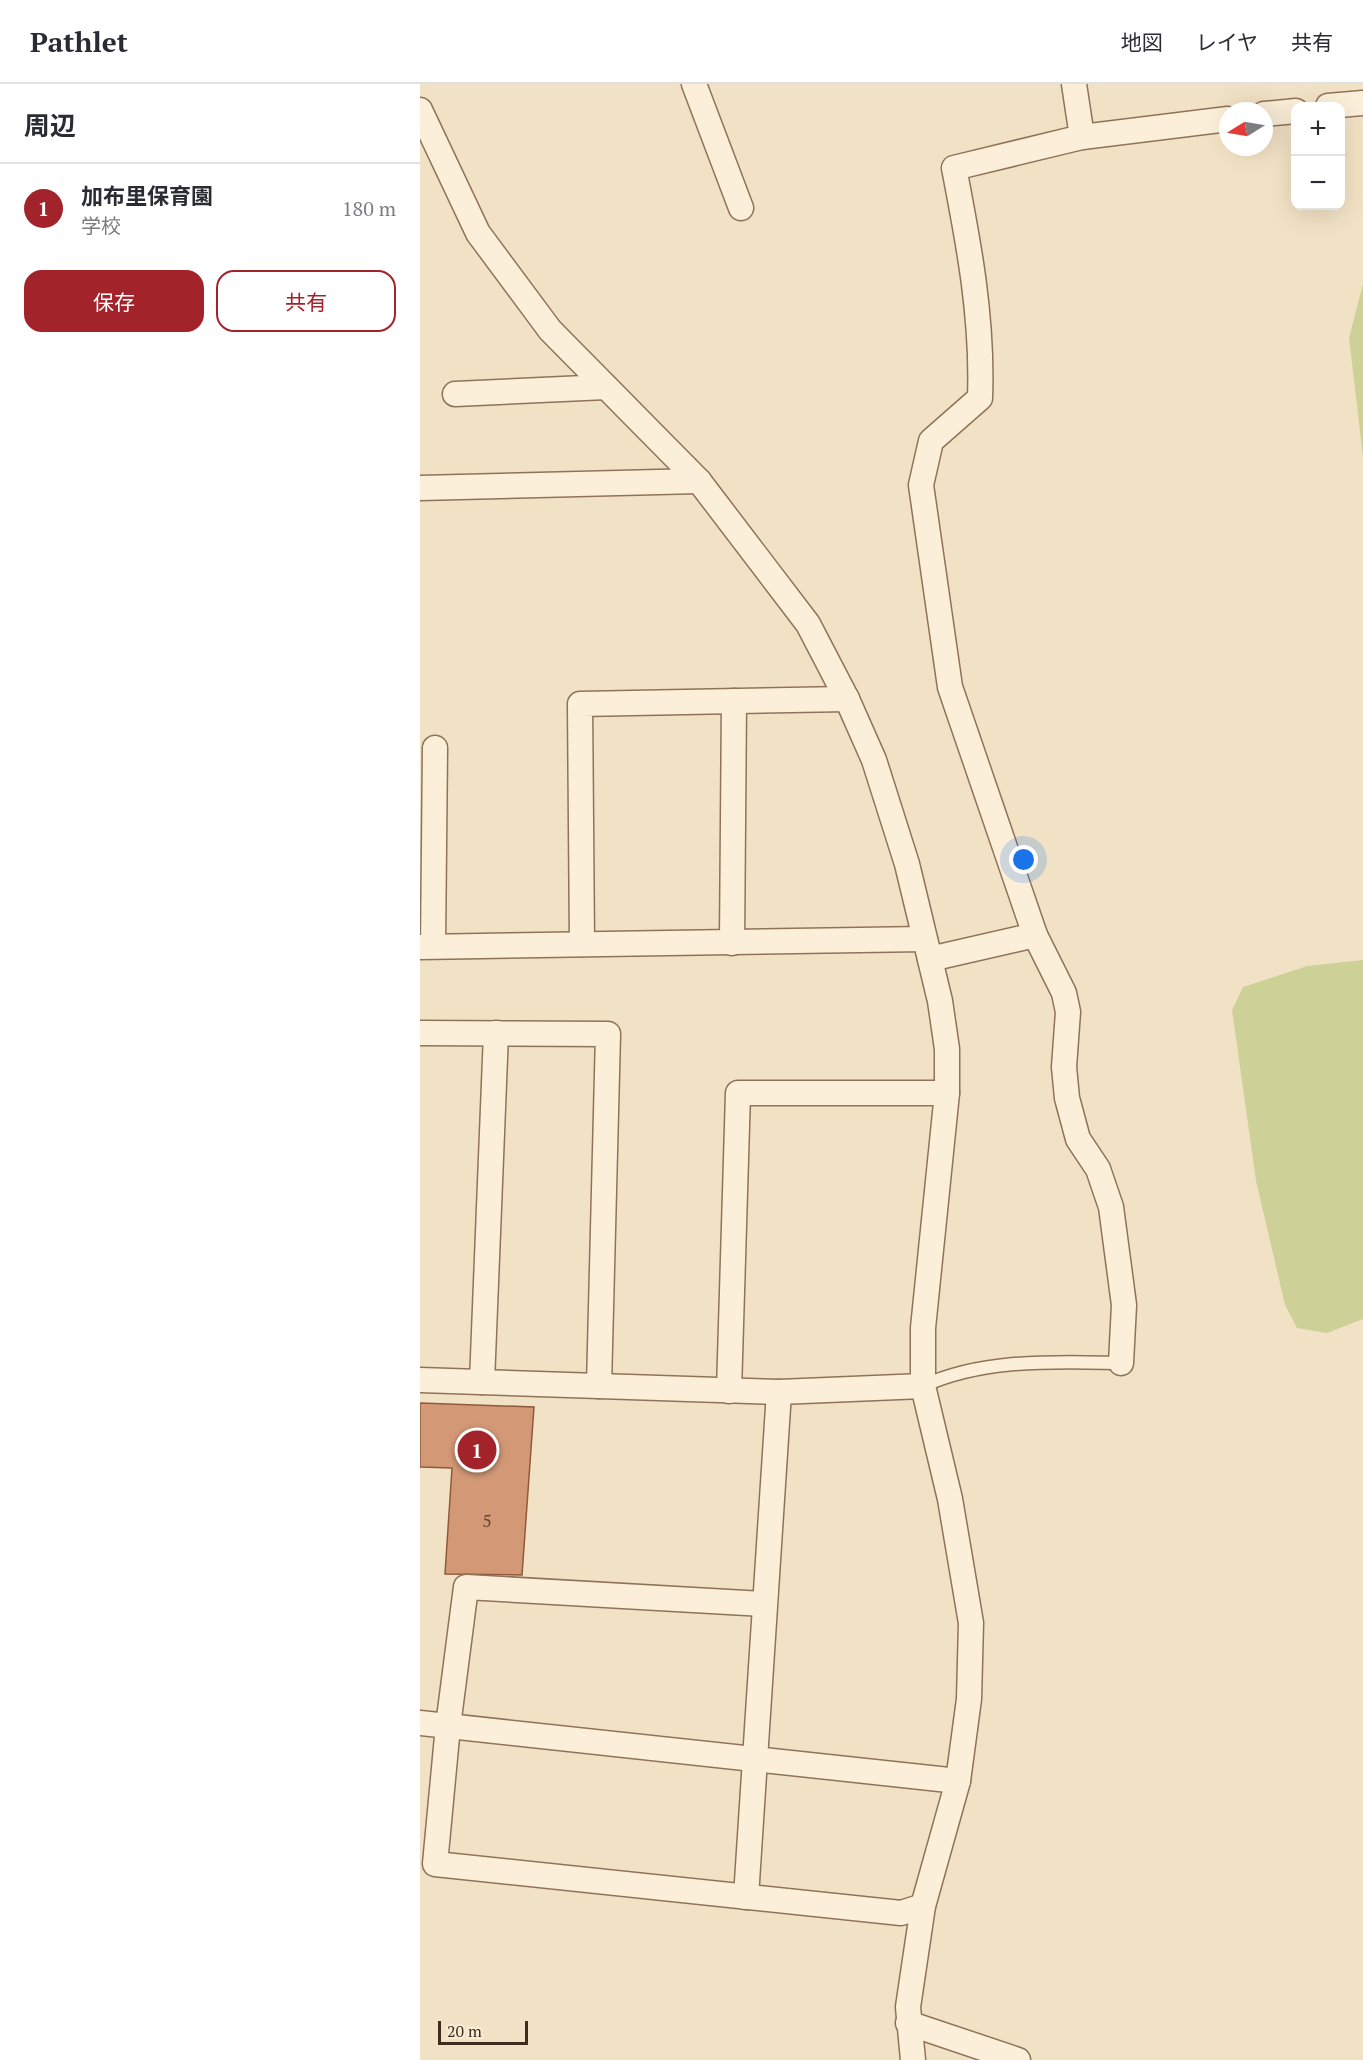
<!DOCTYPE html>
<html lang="ja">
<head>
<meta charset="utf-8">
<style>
  body { margin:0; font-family:"PT Serif","Noto Sans JP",serif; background:#f7f7f7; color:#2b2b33 }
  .controls { position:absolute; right:18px; top:18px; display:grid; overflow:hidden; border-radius:12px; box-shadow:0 6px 24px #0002 }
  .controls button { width:54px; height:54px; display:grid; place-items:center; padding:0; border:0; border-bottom:2px solid #e1e1e2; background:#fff; color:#2b2b33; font:30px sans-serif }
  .compass { position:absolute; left:799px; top:18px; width:54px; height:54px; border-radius:50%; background:#fff; box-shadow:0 6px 24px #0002; rotate:259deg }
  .scale { position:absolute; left:18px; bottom:15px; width:90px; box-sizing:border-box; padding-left:6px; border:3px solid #3e2c1e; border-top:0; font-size:16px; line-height:21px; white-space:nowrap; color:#3e2c1e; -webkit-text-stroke:4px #f9ecd5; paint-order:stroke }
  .you { position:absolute; left:604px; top:776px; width:21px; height:21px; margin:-15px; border:4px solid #fff; border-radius:50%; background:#1a73e8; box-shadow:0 0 0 9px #1a73e833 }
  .badge { display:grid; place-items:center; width:39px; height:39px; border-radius:50%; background:#a3232b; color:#fff; font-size:20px; font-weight:700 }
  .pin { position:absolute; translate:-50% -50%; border:3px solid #fff; box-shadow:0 2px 6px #0006 }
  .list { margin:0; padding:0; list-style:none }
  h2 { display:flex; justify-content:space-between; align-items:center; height:78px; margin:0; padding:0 24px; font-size:26px }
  h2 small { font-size:20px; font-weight:400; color:#7c7c81 }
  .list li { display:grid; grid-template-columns:39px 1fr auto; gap:18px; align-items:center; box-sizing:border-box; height:90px; padding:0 24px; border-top:2px solid #e1e1e2 }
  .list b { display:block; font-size:22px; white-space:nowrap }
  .list p { margin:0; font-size:20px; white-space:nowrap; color:#7c7c81 }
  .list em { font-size:20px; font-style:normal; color:#7c7c81 }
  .actions { display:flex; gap:12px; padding:18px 24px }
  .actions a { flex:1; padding:14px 0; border:2px solid #a3232b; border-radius:18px; text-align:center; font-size:21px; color:#a3232b }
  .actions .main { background:#a3232b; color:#fff }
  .map { position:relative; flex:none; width:943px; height:1976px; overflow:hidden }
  header { display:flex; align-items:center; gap:36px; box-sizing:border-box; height:84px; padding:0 30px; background:#fff; border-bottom:2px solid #e1e1e2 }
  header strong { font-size:28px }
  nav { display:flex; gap:33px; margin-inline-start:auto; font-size:21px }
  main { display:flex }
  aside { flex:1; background:#fff }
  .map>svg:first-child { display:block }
</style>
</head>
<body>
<header>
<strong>Pathlet</strong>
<nav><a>地図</a><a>レイヤ</a><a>共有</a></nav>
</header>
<main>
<aside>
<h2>周辺<small></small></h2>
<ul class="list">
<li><span class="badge">1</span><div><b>加布里保育園</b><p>学校</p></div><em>180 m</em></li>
</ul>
<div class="actions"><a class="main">保存</a><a>共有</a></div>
</aside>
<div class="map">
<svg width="943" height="1976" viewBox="0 0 943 1976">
  <rect width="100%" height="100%" fill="#f2e2c5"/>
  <g fill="#ced197">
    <path d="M943,200V373L929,254Z"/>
    <path d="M943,876V1235L907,1249L877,1244L865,1221L836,1097L812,926L823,903L887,882Z"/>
  </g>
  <path fill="#d39977" stroke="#90593c" stroke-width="1.5" d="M0,1319L114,1323L102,1491L25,1490L32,1384L0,1383Z"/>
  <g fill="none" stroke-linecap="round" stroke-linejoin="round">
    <defs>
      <path id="lane" d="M503,1302C565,1274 634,1278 701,1279"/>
      <g id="street">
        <path d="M274,0L321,124"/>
        <path d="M908,22L943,19"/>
        <path d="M0,26L58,149L130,246L279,397L388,540L427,615L454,676L487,780L520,917L527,965V1009L503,1244V1302L530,1415L551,1539L549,1615L538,1697L503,1822L488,1923L493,1976"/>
        <path d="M844,30L876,27"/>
        <path d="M662,53L808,35"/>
        <path d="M35,310L186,303"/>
        <path d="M0,404L279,397"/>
        <path d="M615,851L644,909L648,928L644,983L647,1014L658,1055L678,1085L691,1123L704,1221L701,1279"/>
        <path d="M312,859L314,617"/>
        <path d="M162,860L160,620L427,615"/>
        <path d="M13,862L15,664"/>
        <path d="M0,863L504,855"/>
        <path d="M510,875L615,851L530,603L501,401L511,357L560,314C563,235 549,161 534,84L662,53L654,0"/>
        <path d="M0,949L188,950L179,1302"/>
        <path d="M0,1296L359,1308L503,1302"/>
        <path d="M62,1298L76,949"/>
        <path d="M309,1307L318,1009H527"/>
        <path d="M344,1520L46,1503L28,1642L15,1780L481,1829L503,1822"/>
        <path d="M0,1639L538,1697"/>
        <path d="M326,1813L359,1308"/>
        <path d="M488,1939L598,1976"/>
      </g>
    </defs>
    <use href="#lane" stroke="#8f7359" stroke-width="15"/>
    <use href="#street" stroke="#8f7359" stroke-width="27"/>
    <use href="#lane" stroke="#fcefd9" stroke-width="12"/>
    <use href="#street" stroke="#fcefd9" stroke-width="24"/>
  </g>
  <g text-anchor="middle" stroke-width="5" stroke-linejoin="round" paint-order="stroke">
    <g font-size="18" fill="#634734">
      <text x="67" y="1443">5</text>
    </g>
  </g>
</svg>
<div class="controls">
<button>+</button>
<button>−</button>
</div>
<svg class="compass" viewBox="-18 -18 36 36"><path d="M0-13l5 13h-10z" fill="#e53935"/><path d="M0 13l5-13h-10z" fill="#7c7c81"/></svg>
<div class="scale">20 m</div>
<div class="you"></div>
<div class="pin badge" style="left:57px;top:1366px">1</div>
</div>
</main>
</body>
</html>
